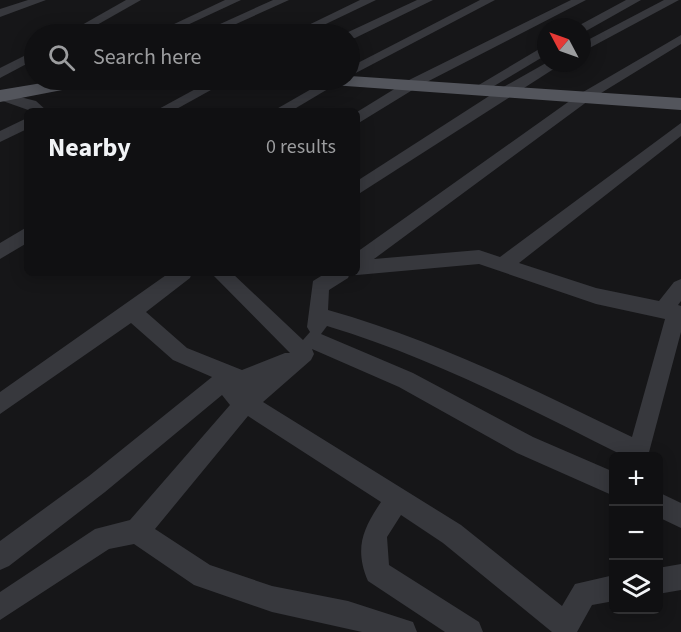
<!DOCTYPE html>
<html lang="en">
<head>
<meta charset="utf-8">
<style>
  body { margin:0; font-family:"Source Sans 3",sans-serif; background:#19191b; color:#f1f3f6 }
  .controls { position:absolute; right:18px; bottom:18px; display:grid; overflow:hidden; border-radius:9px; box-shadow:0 3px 15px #0003 }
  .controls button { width:54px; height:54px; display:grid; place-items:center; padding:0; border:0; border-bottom:2px solid #303032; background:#101012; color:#f1f3f6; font:30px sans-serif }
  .compass { position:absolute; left:537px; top:18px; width:54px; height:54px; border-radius:50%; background:#101012; box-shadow:0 3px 15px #0003; rotate:311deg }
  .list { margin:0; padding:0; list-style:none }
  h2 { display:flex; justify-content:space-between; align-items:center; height:78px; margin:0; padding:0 24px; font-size:26px }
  h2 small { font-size:20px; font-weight:400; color:#9c9d9f }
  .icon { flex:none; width:33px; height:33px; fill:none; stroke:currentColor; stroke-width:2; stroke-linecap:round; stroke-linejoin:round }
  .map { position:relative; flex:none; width:681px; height:632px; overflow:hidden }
  .search { position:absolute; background:#101012; box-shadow:0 3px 15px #0003; left:24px; top:24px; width:336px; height:66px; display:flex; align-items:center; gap:15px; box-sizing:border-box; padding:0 21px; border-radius:33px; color:#9c9d9f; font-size:22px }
  .panel { position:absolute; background:#101012; box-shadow:0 3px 15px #0003; left:24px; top:108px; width:336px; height:168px; border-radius:9px }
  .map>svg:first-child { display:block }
</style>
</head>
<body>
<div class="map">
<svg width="681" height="632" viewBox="0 0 681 632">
  <rect width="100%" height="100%" fill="#161618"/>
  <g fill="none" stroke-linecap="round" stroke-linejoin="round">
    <g fill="#37383d" fill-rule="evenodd">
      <path d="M28,0H46L0,17V9Z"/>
      <path d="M126,0H141L81,34H66Z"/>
      <path d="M225,0H241L168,34H153Z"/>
      <path d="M273,0H289L214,34H198Z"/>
      <path d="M360,0H376L305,34H290Z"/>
      <path d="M417,0H433L355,38L350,39V34H344Z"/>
      <path d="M480,0H495L350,76V67Z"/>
      <path d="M571,0H586L419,86L357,124V112L409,80Z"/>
      <path d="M626,0H641L586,31L582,32V27H576Z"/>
      <path d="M664,0H679L582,52V43Z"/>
      <path d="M681,35V44L588,101L374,259L479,250L500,257L681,123V136L519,263L596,288L659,301L674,282L681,279V301L678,305L681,306V332L648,456H624C526,407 433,358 327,326L321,334L413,373L533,437L614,472V496L517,453L399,387L312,349L314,354L311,360L263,402L461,525L562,606L575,584L614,575V601L592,605L577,632H552L443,543L401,515L387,537L389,565L479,622L483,632H445L368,581C354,548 363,529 381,502L248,416L155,529L210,565L272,586L348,601L413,622L417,632H362L272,612L194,585L134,544L109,549L0,620V592L95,529L130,520L230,405L222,395L105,492L9,566L0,570V541L89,476L212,377L173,360L131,323L0,414V392L169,273H192L190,278L146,312L187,348L242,370L285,353H290L211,273H232L303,340L310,332L307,327L313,281L326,273H350L348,278L329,290L328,310C437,341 531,388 632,437L665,319L596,304L479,264L357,275L350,273H357V252L578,95Z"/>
      <path d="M546,45V55L484,92L479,93L472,89Z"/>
      <path d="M34,51V60L0,78V68Z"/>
      <path d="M546,63H563L357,195V181L500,89Z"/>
      <path d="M75,80H90L83,84Z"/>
      <path d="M212,80H229L173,111H155Z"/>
      <path d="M259,80H274L267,84Z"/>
      <path d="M327,80H343L291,111H273Z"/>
      <path d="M0,92L36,101L47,111H31L0,100Z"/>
      <path d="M27,118V129L0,142V131Z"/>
      <path d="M27,227V243L0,259V243Z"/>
      <path d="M658,492L681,503V528L658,517Z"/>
      <path d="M681,564V590L658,594V568Z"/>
    </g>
    <g fill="#53555c" fill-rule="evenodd">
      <path d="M350,76L681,98V110L332,85L323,80H350Z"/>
      <path d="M60,80H97L88,85L0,102V90Z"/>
      <path d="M143,80H284C275,93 172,86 152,85Z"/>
    </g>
  </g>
</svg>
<div class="controls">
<button>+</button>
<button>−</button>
<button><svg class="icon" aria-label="layers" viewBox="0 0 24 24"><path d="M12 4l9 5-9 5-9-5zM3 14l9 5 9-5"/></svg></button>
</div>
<svg class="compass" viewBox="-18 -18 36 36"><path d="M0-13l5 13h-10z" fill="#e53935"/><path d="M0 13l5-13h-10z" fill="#9c9d9f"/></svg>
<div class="search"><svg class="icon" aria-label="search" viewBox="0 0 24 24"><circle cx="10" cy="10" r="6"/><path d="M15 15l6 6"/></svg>Search here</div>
<section class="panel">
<h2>Nearby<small>0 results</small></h2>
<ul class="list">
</ul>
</section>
</div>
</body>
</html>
